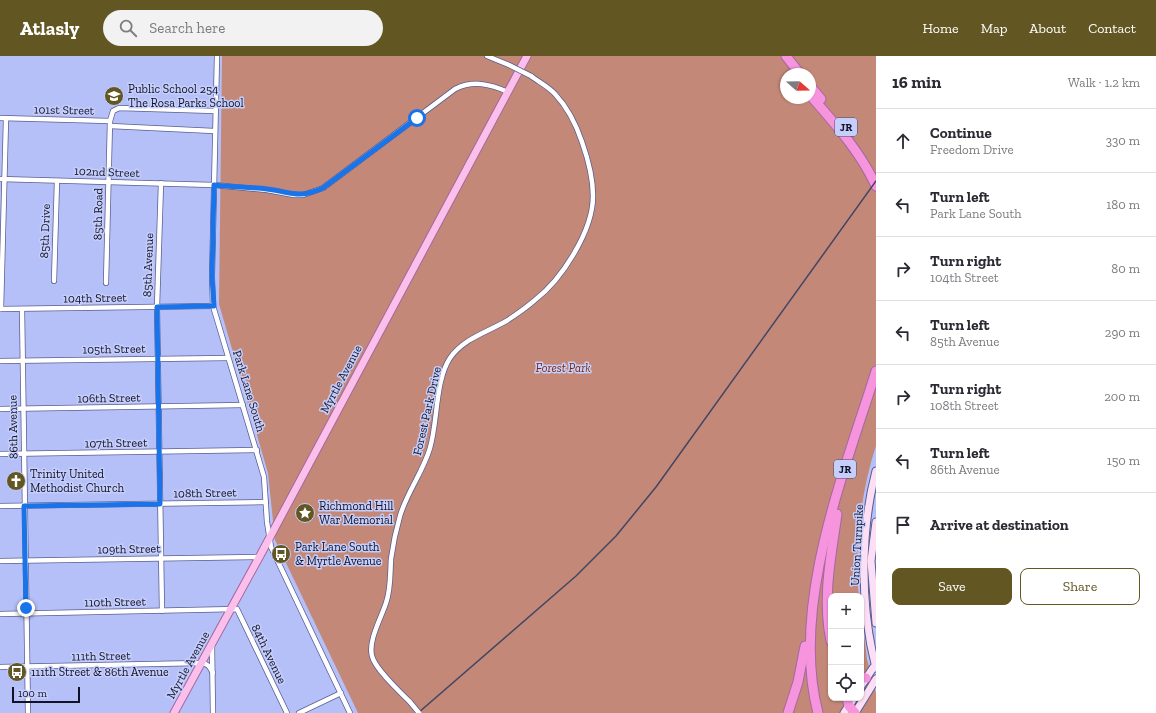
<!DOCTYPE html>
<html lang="en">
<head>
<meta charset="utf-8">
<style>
  body { margin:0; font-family:"Zilla Slab",serif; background:#f2f2f3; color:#2b2b33 }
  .controls { position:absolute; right:12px; bottom:12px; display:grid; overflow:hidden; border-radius:8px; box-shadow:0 1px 3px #0004 }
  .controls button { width:36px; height:36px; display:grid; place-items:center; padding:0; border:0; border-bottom:1px solid #e1e1e2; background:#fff; color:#2b2b33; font:20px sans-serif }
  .compass { position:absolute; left:780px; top:12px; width:36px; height:36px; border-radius:50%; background:#fff; box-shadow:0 1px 3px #0004; rotate:110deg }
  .scale { position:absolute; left:12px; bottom:10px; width:68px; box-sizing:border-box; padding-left:4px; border:2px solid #101326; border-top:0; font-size:11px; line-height:14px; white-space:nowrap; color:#101326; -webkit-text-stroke:3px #c6cefc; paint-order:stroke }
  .stop { position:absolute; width:12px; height:12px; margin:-9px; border:3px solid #1a73e8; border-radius:50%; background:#fff }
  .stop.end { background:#1a73e8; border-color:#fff; box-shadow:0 1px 4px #0008 }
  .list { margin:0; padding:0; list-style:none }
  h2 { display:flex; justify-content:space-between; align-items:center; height:52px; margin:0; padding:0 16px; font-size:17px }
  h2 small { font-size:13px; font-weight:400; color:#7c7c81 }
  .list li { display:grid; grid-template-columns:26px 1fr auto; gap:12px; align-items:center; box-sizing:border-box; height:64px; padding:0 16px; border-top:1px solid #e1e1e2 }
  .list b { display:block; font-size:15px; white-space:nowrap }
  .list p { margin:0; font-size:13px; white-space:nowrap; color:#7c7c81 }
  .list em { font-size:13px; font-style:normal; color:#7c7c81 }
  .actions { display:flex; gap:8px; padding:12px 16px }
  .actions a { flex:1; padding:9px 0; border:1px solid #625723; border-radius:8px; text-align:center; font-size:14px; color:#625723 }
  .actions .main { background:#625723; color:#fff }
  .icon { flex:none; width:22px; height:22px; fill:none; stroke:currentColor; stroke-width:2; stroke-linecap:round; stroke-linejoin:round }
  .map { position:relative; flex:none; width:876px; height:657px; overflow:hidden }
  header { display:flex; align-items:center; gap:24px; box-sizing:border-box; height:56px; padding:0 20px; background:#625723; color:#fff }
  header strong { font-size:19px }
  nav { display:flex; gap:22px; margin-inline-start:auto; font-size:14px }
  .search { width:280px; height:36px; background:#f2f2f3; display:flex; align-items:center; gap:10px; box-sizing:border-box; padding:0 14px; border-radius:22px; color:#7c7c81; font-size:15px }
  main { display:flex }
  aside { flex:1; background:#fff }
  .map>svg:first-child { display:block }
</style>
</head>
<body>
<header>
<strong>Atlasly</strong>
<div class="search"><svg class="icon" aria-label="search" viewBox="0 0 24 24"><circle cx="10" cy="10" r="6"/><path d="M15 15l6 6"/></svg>Search here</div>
<nav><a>Home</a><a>Map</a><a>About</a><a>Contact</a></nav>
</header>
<main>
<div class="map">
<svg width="876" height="657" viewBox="0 0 876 657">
  <rect width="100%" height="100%" fill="#b6c0f8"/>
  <path fill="#c38877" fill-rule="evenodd" d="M222,0H876V390C862,431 853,497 859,540H831V642H861V557L867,603L876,637V657H358L275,484L268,417L219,248ZM786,18H810V42H786Z"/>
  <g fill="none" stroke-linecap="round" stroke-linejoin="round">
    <defs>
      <g id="street">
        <path d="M217,0L212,221L213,250L264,421L267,466L271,491L350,657"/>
        <path d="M487,0L509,9"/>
        <path d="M0,62L110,65"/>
        <path d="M110,70L214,75"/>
        <path d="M0,123L214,129L267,134L294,139H303L323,132L455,33C473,24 490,28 508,36"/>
        <path d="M161,127L157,251L162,555"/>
        <path d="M54,225L57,125"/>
        <path d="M106,227L110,65L113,55L119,52L215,55"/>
        <path d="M0,253L213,250"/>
        <path d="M1,253L6,63"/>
        <path d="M22,253L28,657"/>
        <path d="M0,305L228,302"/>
        <path d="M0,353L243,349"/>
        <path d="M0,398L257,394"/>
        <path d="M0,450L266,446"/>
        <path d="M0,505L259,501"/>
        <path d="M0,558L237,553L287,657"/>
        <path d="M212,590L213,657"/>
        <path d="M0,611L202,607C209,608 210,612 213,617"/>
        <path d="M410,646C400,636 375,613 372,600C368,585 381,562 386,547C391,533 390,518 391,503C393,488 396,474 400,460C407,436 423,416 430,392C438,365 435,325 450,302C464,282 488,276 508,264C517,258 527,251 535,244C562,223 593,175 593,140C593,122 588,103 582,86C576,68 568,52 555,38C549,31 539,26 531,20"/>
        <path d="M299,657L341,637"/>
      </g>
      <g id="secondary">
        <path d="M876,415C860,476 860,551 876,612"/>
        <path d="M876,466L871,505L876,567"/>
        <path d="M861,630L873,612L876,609"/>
        <path d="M844,657L854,642"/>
        <path d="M855,657L876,623"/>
      </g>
      <path id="primary" d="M174,657L262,496L527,0"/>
      <g id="highway">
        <path d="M786,0L800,18"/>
        <path d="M810,30L821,43"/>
        <path d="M810,39C835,68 860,95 876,130"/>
        <path d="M831,585C822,542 831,501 837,458"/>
        <path d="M861,621L866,622"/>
        <path d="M847,642L849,650L855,657"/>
        <path d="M788,657L798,626L805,590"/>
        <path d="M818,657C790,550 844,417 876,315"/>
      </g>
    </defs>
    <use href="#street" stroke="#575e90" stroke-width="6"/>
    <use href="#secondary" stroke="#575e90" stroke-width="9"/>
    <use href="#primary" stroke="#a6679e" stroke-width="9"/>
    <use href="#highway" stroke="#a6679e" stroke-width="11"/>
    <use href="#street" stroke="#fff" stroke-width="4.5"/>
    <use href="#secondary" stroke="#fcdff5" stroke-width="7"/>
    <use href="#primary" stroke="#fabfeb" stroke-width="7"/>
    <use href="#highway" stroke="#f694de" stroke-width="9"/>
    <path stroke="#414663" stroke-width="1.5" d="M418,657L576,520L616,480L656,431L876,125"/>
    <defs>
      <g id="street-bridge">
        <path d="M509,9L531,20"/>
        <path d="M410,646L419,657"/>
      </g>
    </defs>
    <use href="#street-bridge" stroke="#575e90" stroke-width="6" stroke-linecap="butt"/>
    <use href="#street-bridge" stroke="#fff" stroke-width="4.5"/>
  </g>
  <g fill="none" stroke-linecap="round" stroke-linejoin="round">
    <path stroke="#1a73e8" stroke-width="5" d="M26,552L24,450L160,448L157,251L214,250L212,221L214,129C232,131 249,131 267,133C291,136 299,143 323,132L417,62"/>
  </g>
  <defs>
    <symbol id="school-disc" viewBox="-11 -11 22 22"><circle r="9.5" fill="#625723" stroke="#c6cefc"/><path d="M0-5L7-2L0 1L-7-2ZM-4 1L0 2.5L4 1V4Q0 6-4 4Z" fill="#fff"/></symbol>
    <symbol id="church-disc" viewBox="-11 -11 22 22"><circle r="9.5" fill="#625723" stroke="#c6cefc"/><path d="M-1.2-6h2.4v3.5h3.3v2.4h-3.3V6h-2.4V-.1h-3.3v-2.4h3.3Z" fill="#fff"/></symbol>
    <symbol id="sight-disc" viewBox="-11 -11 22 22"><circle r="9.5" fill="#625723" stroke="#c6cefc"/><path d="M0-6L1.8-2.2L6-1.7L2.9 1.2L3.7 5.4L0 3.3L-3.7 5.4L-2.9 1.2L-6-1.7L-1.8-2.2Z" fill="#fff"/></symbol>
    <symbol id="bus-disc" viewBox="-11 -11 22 22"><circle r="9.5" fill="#625723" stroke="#c6cefc"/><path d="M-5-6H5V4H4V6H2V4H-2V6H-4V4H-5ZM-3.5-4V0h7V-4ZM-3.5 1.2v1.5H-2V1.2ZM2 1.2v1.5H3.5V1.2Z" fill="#fff"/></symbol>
  </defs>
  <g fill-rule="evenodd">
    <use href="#school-disc" x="103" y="29" width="22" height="22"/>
    <use href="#church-disc" x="5" y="414" width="22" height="22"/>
    <use href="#sight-disc" x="294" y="446" width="22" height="22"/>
    <use href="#bus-disc" x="270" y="487" width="22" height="22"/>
    <use href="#bus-disc" x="6" y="605" width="22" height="22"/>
  </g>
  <g text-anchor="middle" stroke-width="3" stroke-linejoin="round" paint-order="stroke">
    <g fill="#c6cefc" stroke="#474b66" stroke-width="1">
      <rect x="835" y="62" width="22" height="18" rx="3"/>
      <rect x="834" y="404" width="22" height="18" rx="3"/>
    </g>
    <g font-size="11" font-weight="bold" fill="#101326">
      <text x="846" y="75">JR</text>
      <text x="845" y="417">JR</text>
    </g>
    <g font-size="12" fill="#101326" stroke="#c6cefc" text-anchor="start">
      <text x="128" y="37">Public School 254<tspan x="128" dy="14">The Rosa Parks School</tspan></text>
      <text x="30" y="422">Trinity United<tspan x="30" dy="14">Methodist Church</tspan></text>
      <text x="319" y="454">Richmond Hill<tspan x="319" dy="14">War Memorial</tspan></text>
      <text x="295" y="495">Park Lane South<tspan x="295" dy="14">&amp; Myrtle Avenue</tspan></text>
      <text x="31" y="620">111th Street &amp; 86th Avenue</text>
    </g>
    <g font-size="12" fill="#101326" stroke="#c6cefc">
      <text transform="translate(64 54) rotate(1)" y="4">101st Street</text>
      <text transform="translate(107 116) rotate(2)" y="4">102nd Street</text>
      <text transform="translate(98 158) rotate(-89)" y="4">85th Road</text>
      <text transform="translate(45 175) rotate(-88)" y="4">85th Drive</text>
      <text transform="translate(148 209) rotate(-88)" y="4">85th Avenue</text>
      <text transform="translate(95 242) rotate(-1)" y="4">104th Street</text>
      <text transform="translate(114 293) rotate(-1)" y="4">105th Street</text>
      <text transform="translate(341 323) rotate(-62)" y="4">Myrtle Avenue</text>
      <text transform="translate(249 335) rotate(73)" y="4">Park Lane South</text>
      <text transform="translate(109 342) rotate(-1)" y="4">106th Street</text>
      <text transform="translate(427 355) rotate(-77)" y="4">Forest Park Drive</text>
      <text transform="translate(13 371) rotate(-91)" y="4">86th Avenue</text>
      <text transform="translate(116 387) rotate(-1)" y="4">107th Street</text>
      <text transform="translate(205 437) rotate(-1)" y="4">108th Street</text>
      <text transform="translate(857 489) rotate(-87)" y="4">Union Turnpike</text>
      <text transform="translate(129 493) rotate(-1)" y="4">109th Street</text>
      <text transform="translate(115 546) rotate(-1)" y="4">110th Street</text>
      <text transform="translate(269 598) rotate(64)" y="4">84th Avenue</text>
      <text transform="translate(101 600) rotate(-1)" y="4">111th Street</text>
      <text transform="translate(188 609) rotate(-61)" y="4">Myrtle Avenue</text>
    </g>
    <g font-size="12" font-style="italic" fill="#7a270d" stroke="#c6cefc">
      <text x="563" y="316">Forest Park</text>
    </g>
  </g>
</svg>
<div class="controls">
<button>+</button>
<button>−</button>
<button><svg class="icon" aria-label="locate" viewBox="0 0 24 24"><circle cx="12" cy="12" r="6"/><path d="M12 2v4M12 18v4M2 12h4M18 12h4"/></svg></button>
</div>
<svg class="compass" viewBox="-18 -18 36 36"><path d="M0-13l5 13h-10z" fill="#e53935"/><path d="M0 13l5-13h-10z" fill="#7c7c81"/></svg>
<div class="scale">100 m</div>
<div class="stop" style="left:417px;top:62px"></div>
<div class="stop end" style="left:26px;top:552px"></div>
</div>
<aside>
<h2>16 min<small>Walk · 1.2 km</small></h2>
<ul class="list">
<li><svg class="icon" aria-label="ahead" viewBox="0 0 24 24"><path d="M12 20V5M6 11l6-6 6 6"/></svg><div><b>Continue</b><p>Freedom Drive</p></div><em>330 m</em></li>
<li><svg class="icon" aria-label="left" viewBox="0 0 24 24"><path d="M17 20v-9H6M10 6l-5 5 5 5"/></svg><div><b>Turn left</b><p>Park Lane South</p></div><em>180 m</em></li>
<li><svg class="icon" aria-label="right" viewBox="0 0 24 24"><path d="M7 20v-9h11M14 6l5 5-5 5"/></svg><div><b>Turn right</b><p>104th Street</p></div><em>80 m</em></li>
<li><svg class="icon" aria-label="left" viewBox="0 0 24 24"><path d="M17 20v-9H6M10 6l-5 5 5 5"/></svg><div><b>Turn left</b><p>85th Avenue</p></div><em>290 m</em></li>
<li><svg class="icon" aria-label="right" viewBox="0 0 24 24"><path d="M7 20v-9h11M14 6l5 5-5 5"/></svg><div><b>Turn right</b><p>108th Street</p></div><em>200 m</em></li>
<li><svg class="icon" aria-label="left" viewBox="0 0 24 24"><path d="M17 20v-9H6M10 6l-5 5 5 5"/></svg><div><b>Turn left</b><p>86th Avenue</p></div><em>150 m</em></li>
<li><svg class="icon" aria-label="arrive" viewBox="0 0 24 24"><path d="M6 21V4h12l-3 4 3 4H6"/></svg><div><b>Arrive at destination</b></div></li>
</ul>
<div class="actions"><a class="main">Save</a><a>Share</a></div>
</aside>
</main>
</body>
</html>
